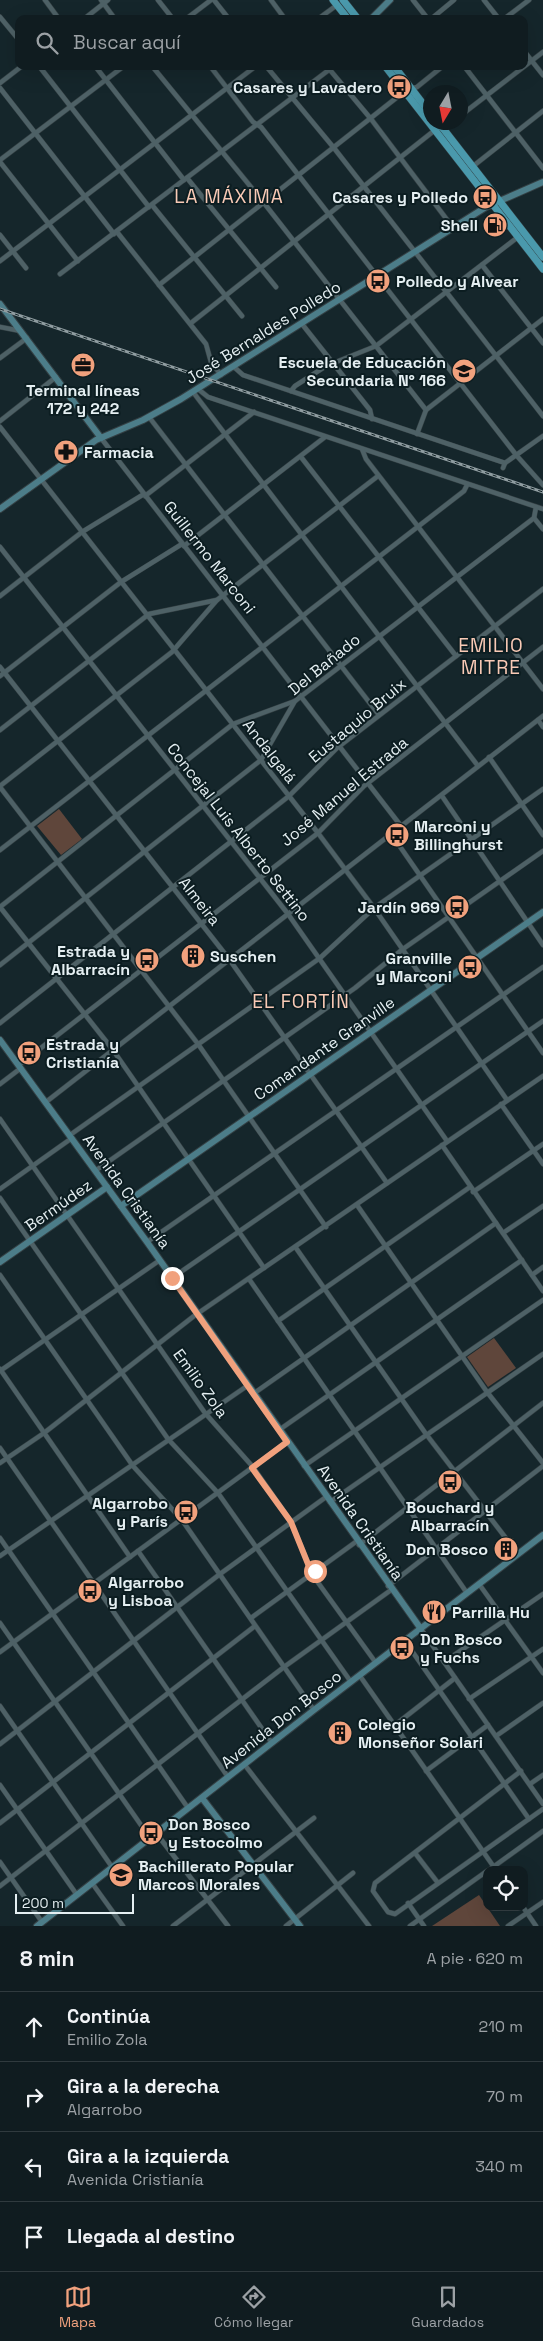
<!DOCTYPE html>
<html lang="es">
<head>
<meta charset="utf-8">
<style>
  body { margin:0; font-family:"Space Grotesk",sans-serif; background:#1e292d; color:#f1f3f6 }
  .controls { position:absolute; right:15px; bottom:15px; display:grid; overflow:hidden; border-radius:10px; box-shadow:0 5px 20px #0002 }
  .controls button { width:45px; height:45px; display:grid; place-items:center; padding:0; border:0; border-bottom:1px solid #303a3e; background:#101c20; color:#f1f3f6; font:25px sans-serif }
  .compass { position:absolute; left:423px; top:85px; width:45px; height:45px; border-radius:50%; background:#101c20; box-shadow:0 5px 20px #0002; rotate:190deg }
  .scale { position:absolute; left:15px; bottom:12px; width:119px; box-sizing:border-box; padding-left:5px; border:2px solid #e5eff2; border-top:0; font-size:14px; line-height:18px; white-space:nowrap; color:#e5eff2; -webkit-text-stroke:4px #0c1d21; paint-order:stroke }
  .stop { position:absolute; width:15px; height:15px; margin:-11px; border:4px solid #f1a17d; border-radius:50%; background:#fff }
  .stop.end { background:#f1a17d; border-color:#fff; box-shadow:0 1px 5px #0008 }
  .list { margin:0; padding:0; list-style:none }
  h2 { display:flex; justify-content:space-between; align-items:center; height:65px; margin:0; padding:0 20px; font-size:21px }
  h2 small { font-size:16px; font-weight:400; color:#9ca1a5 }
  .list li { display:grid; grid-template-columns:32px 1fr auto; gap:15px; align-items:center; box-sizing:border-box; height:70px; padding:0 20px; border-top:1px solid #303a3e }
  .list b { display:block; font-size:19px; white-space:nowrap }
  .list p { margin:0; font-size:16px; white-space:nowrap; color:#9ca1a5 }
  .list em { font-size:16px; font-style:normal; color:#9ca1a5 }
  .icon { flex:none; width:28px; height:28px; fill:none; stroke:currentColor; stroke-width:2; stroke-linecap:round; stroke-linejoin:round }
  .map { position:relative; flex:none; width:543px; height:1926px; overflow:hidden }
  .search { position:absolute; background:#101c20; box-shadow:0 5px 20px #0002; left:15px; right:15px; top:15px; height:55px; display:flex; align-items:center; gap:12px; box-sizing:border-box; padding:0 18px; border-radius:10px; color:#9ca1a5; font-size:19px }
  .sheet { height:345px; background:#101c20 }
  nav { display:flex; justify-content:space-around; align-items:center; box-sizing:border-box; height:70px; border-top:1px solid #303a3e; background:#101c20; font-size:14px; color:#9ca1a5 }
  nav a { display:grid; justify-items:center; gap:2px }
  nav .on { color:#f1a17d }
  .map>svg:first-child { display:block }
</style>
</head>
<body>
<div class="map">
<svg width="543" height="1926" viewBox="0 0 543 1926">
  <rect width="100%" height="100%" fill="#15262b"/>
  <g fill="#5f463b">
    <path d="M59,809L82,839L61,855L37,826Z"/>
    <path d="M494,1338L516,1368L488,1387L467,1357Z"/>
    <path d="M479,1895L500,1926H432Z"/>
  </g>
  <g fill="none" stroke-linecap="round" stroke-linejoin="round">
    <defs>
      <g id="street">
        <path d="M45,0L59,19"/>
        <path d="M101,0L115,19"/>
        <path d="M158,0L173,19"/>
        <path d="M214,0L229,19"/>
        <path d="M271,0L285,19"/>
        <path d="M413,0L428,19"/>
        <path d="M484,0L499,19"/>
        <path d="M0,17L19,40"/>
        <path d="M84,19L108,0"/>
        <path d="M186,19L211,0"/>
        <path d="M318,19L337,5"/>
        <path d="M431,19L454,0"/>
        <path d="M504,19L529,0"/>
        <path d="M524,51L543,75"/>
        <path d="M39,66L149,207"/>
        <path d="M95,66L184,180"/>
        <path d="M152,66L264,203L426,410"/>
        <path d="M210,66L253,122L261,127L517,456L543,485"/>
        <path d="M266,66L334,148L543,416"/>
        <path d="M464,66L543,168"/>
        <path d="M330,70L371,119L454,229"/>
        <path d="M0,83L22,66"/>
        <path d="M0,88L114,234"/>
        <path d="M460,116L543,52"/>
        <path d="M0,160L124,66"/>
        <path d="M0,162L78,261"/>
        <path d="M472,167L543,111"/>
        <path d="M187,178L276,287"/>
        <path d="M152,205L242,316"/>
        <path d="M117,232L206,344L211,362L221,375"/>
        <path d="M0,235L26,268"/>
        <path d="M0,261L256,66"/>
        <path d="M482,265L543,343"/>
        <path d="M60,274L334,66"/>
        <path d="M159,285L405,91L417,87L443,66"/>
        <path d="M191,323L435,130L452,122"/>
        <path d="M302,324L370,410L372,419"/>
        <path d="M0,327L21,331"/>
        <path d="M0,358L27,338"/>
        <path d="M234,367L243,375L505,463"/>
        <path d="M198,389L208,397L543,509"/>
        <path d="M291,391L295,386L326,366L376,346L518,237"/>
        <path d="M193,392L478,766"/>
        <path d="M149,417L379,715"/>
        <path d="M0,421L56,377"/>
        <path d="M0,427L318,833L374,908L507,1100"/>
        <path d="M417,434L426,410L543,319"/>
        <path d="M101,438L401,826"/>
        <path d="M362,449L366,459L543,689"/>
        <path d="M301,457L456,656"/>
        <path d="M503,468L505,463L543,436"/>
        <path d="M145,496L254,412"/>
        <path d="M534,518L543,529"/>
        <path d="M184,546L325,437"/>
        <path d="M0,547L288,914L447,1141"/>
        <path d="M0,596L82,532L144,494"/>
        <path d="M0,667L229,959L387,1183"/>
        <path d="M0,676L121,582L182,544"/>
        <path d="M538,720L543,727"/>
        <path d="M0,730L149,614L217,600"/>
        <path d="M489,757L543,835"/>
        <path d="M0,786L172,652L217,600L378,476"/>
        <path d="M0,787L198,1044L326,1227"/>
        <path d="M442,796L543,945"/>
        <path d="M392,835L543,1053"/>
        <path d="M0,850L464,491L467,485"/>
        <path d="M0,907L113,1050L264,1268"/>
        <path d="M0,907L233,724L295,701"/>
        <path d="M0,965L261,760L295,701L534,518L536,507"/>
        <path d="M0,1023L289,796L337,748L543,589"/>
        <path d="M19,1065L318,833L364,786L543,647"/>
        <path d="M0,1084L21,1068"/>
        <path d="M46,1102L543,716"/>
        <path d="M501,1104L543,1164"/>
        <path d="M0,1119L205,1413L253,1467L290,1520L314,1577L376,1663"/>
        <path d="M70,1135L320,958L374,908L543,789"/>
        <path d="M442,1145L543,1291"/>
        <path d="M95,1171L355,988L403,949L543,851"/>
        <path d="M0,1189L72,1138"/>
        <path d="M473,1192L543,1144"/>
        <path d="M0,1198L168,1439L218,1493L351,1682"/>
        <path d="M357,1205L487,1392L543,1463"/>
        <path d="M503,1233L543,1206"/>
        <path d="M147,1242L543,967"/>
        <path d="M296,1248L426,1434L518,1554"/>
        <path d="M0,1275L133,1466L182,1520L314,1710"/>
        <path d="M532,1275L543,1267"/>
        <path d="M172,1278L543,1021"/>
        <path d="M249,1279L467,1593"/>
        <path d="M278,1321L470,1187"/>
        <path d="M0,1369L130,1557"/>
        <path d="M0,1371L160,1260"/>
        <path d="M253,1394L496,1223"/>
        <path d="M279,1430L522,1260"/>
        <path d="M0,1448L228,1777"/>
        <path d="M0,1463L44,1433L194,1316L543,1076"/>
        <path d="M304,1466L543,1300"/>
        <path d="M330,1502L543,1354"/>
        <path d="M0,1538L188,1808"/>
        <path d="M359,1545L543,1403"/>
        <path d="M138,1551L272,1743"/>
        <path d="M0,1556L247,1386"/>
        <path d="M479,1584L543,1673"/>
        <path d="M388,1586L543,1466"/>
        <path d="M251,1618L357,1541"/>
        <path d="M0,1623L150,1838"/>
        <path d="M421,1629L543,1804"/>
        <path d="M405,1641L529,1819"/>
        <path d="M0,1652L287,1442"/>
        <path d="M444,1662L543,1594"/>
        <path d="M360,1676L496,1870"/>
        <path d="M469,1699L543,1649"/>
        <path d="M0,1706L112,1867"/>
        <path d="M395,1725L455,1678"/>
        <path d="M496,1736L543,1703"/>
        <path d="M0,1744L220,1574L326,1497"/>
        <path d="M244,1764L369,1926"/>
        <path d="M426,1771L488,1725"/>
        <path d="M521,1771L375,1883L373,1891L388,1912L395,1914L543,1809"/>
        <path d="M530,1784L543,1775"/>
        <path d="M0,1785L77,1895"/>
        <path d="M0,1823L255,1626"/>
        <path d="M156,1833L228,1926"/>
        <path d="M415,1853L438,1883"/>
        <path d="M0,1862L42,1922"/>
        <path d="M489,1870L543,1831"/>
        <path d="M92,1883L123,1926"/>
        <path d="M0,1886L284,1667L391,1590"/>
        <path d="M408,1903L424,1926"/>
        <path d="M523,1907L536,1926"/>
        <path d="M173,1926L314,1818"/>
        <path d="M286,1926L353,1873"/>
        <path d="M410,1926L487,1871"/>
        <path d="M508,1926L543,1902"/>
      </g>
      <g id="secondary">
        <path d="M371,19L390,0"/>
        <path d="M0,304L101,438"/>
        <path d="M0,509L96,440L143,420L181,399L486,207L543,182"/>
        <path d="M0,1040L147,1242L421,1629"/>
        <path d="M121,1206L543,912"/>
        <path d="M0,1262L107,1187"/>
        <path d="M202,1798L300,1926"/>
        <path d="M37,1926L314,1710L543,1535"/>
      </g>
      <g id="primary">
        <path d="M333,0L348,19"/>
        <path d="M343,0L358,19"/>
        <path d="M385,66L543,269"/>
        <path d="M394,66L430,113"/>
        <path d="M438,122L543,257"/>
      </g>
    </defs>
    <use href="#street" stroke="#344044" stroke-width="5.5"/>
    <use href="#secondary" stroke="#344044" stroke-width="8"/>
    <use href="#primary" stroke="#344044" stroke-width="8"/>
    <use href="#street" stroke="#4e6166" stroke-width="4.5"/>
    <use href="#secondary" stroke="#4c7d89" stroke-width="6"/>
    <use href="#primary" stroke="#4a99ac" stroke-width="7"/>
    <defs>
      <path id="rail" d="M0,309L543,492"/>
    </defs>
    <use href="#rail" stroke="#8f9ca0" stroke-width="3"/>
    <use href="#rail" stroke="#0c1d21" stroke-width="1" stroke-dasharray="4" stroke-linecap="butt"/>
  </g>
  <g fill="none" stroke-linecap="round" stroke-linejoin="round">
    <path stroke="#f1a17d" stroke-width="6" d="M172,1278L287,1442L252,1468L291,1522L310,1569L312,1572L315,1571"/>
  </g>
  <defs>
    <symbol id="bus-disc" viewBox="-11 -11 22 22"><circle r="9.5" fill="#f1a17d" stroke="#0c1d21"/><path d="M-5-6H5V4H4V6H2V4H-2V6H-4V4H-5ZM-3.5-4V0h7V-4ZM-3.5 1.2v1.5H-2V1.2ZM2 1.2v1.5H3.5V1.2Z" fill="#111"/></symbol>
    <symbol id="fuel-disc" viewBox="-11 -11 22 22"><circle r="9.5" fill="#f1a17d" stroke="#0c1d21"/><path d="M-5.5-6h7V0h2V4h1.3V-2.5L3-4.5l.8-.8L6-3V5H2.5V1h-1V6h-7ZM-4.2-4.7v3.2H.2V-4.7Z" fill="#111"/></symbol>
    <symbol id="office-disc" viewBox="-11 -11 22 22"><circle r="9.5" fill="#f1a17d" stroke="#0c1d21"/><path d="M-6-3h4V-5.5h4V-3h4V5H-6ZM-1-4.5V-3h2v-1.5ZM-6 0V1H6V0Z" fill="#111"/></symbol>
    <symbol id="school-disc" viewBox="-11 -11 22 22"><circle r="9.5" fill="#f1a17d" stroke="#0c1d21"/><path d="M0-5L7-2L0 1L-7-2ZM-4 1L0 2.5L4 1V4Q0 6-4 4Z" fill="#111"/></symbol>
    <symbol id="pharmacy-disc" viewBox="-11 -11 22 22"><circle r="9.5" fill="#f1a17d" stroke="#0c1d21"/><path d="M-2-6h4v4h4v4h-4v4h-4v-4h-4v-4h4Z" fill="#111"/></symbol>
    <symbol id="building-disc" viewBox="-11 -11 22 22"><circle r="9.5" fill="#f1a17d" stroke="#0c1d21"/><path d="M-4-6H4V6H1V3H-1V6H-4ZM-2.5-4.3h1.7v1.8h-1.7ZM.8-4.3h1.7v1.8H.8ZM-2.5-1h1.7V.8h-1.7ZM.8-1h1.7V.8H.8Z" fill="#111"/></symbol>
    <symbol id="restaurant-disc" viewBox="-11 -11 22 22"><circle r="9.5" fill="#f1a17d" stroke="#0c1d21"/><path d="M-5-6h1v4h1v-4h1v4h1v-4h1v5L-1.5 .5V6h-2V.5L-5-1ZM5-6V6H3V1.5H1.5Q1.5-4 5-6Z" fill="#111"/></symbol>
  </defs>
  <g fill-rule="evenodd">
    <use href="#bus-disc" x="385" y="73" width="28" height="28"/>
    <use href="#bus-disc" x="471" y="183" width="28" height="28"/>
    <use href="#fuel-disc" x="481" y="211" width="28" height="28"/>
    <use href="#bus-disc" x="364" y="267" width="28" height="28"/>
    <use href="#office-disc" x="69" y="351" width="28" height="28"/>
    <use href="#school-disc" x="450" y="357" width="28" height="28"/>
    <use href="#pharmacy-disc" x="52" y="438" width="28" height="28"/>
    <use href="#bus-disc" x="383" y="821" width="28" height="28"/>
    <use href="#bus-disc" x="443" y="893" width="28" height="28"/>
    <use href="#building-disc" x="179" y="942" width="28" height="28"/>
    <use href="#bus-disc" x="133" y="946" width="28" height="28"/>
    <use href="#bus-disc" x="456" y="953" width="28" height="28"/>
    <use href="#bus-disc" x="15" y="1039" width="28" height="28"/>
    <use href="#bus-disc" x="436" y="1468" width="28" height="28"/>
    <use href="#bus-disc" x="172" y="1498" width="28" height="28"/>
    <use href="#building-disc" x="492" y="1535" width="28" height="28"/>
    <use href="#bus-disc" x="76" y="1577" width="28" height="28"/>
    <use href="#restaurant-disc" x="420" y="1598" width="28" height="28"/>
    <use href="#bus-disc" x="388" y="1634" width="28" height="28"/>
    <use href="#building-disc" x="326" y="1719" width="28" height="28"/>
    <use href="#bus-disc" x="137" y="1819" width="28" height="28"/>
    <use href="#school-disc" x="107" y="1861" width="28" height="28"/>
  </g>
  <g text-anchor="middle" stroke-width="4" stroke-linejoin="round" paint-order="stroke">
    <g font-size="16" font-weight="bold" fill="#e5eff2" stroke="#0c1d21" text-anchor="start">
      <text x="382" y="93" text-anchor="end">Casares y Lavadero</text>
      <text x="468" y="203" text-anchor="end">Casares y Polledo</text>
      <text x="478" y="231" text-anchor="end">Shell</text>
      <text x="396" y="287">Polledo y Alvear</text>
      <text x="446" y="368" text-anchor="end">Escuela de Educación<tspan x="446" dy="18">Secundaria N° 166</tspan></text>
      <text x="83" y="396" text-anchor="middle">Terminal líneas<tspan x="83" dy="18">172 y 242</tspan></text>
      <text x="84" y="458">Farmacia</text>
      <text x="414" y="832">Marconi y<tspan x="414" dy="18">Billinghurst</tspan></text>
      <text x="440" y="913" text-anchor="end">Jardín 969</text>
      <text x="130" y="957" text-anchor="end">Estrada y<tspan x="130" dy="18">Albarracín</tspan></text>
      <text x="210" y="962">Suschen</text>
      <text x="452" y="964" text-anchor="end">Granville<tspan x="452" dy="18">y Marconi</tspan></text>
      <text x="46" y="1050">Estrada y<tspan x="46" dy="18">Cristianía</tspan></text>
      <text x="168" y="1509" text-anchor="end">Algarrobo<tspan x="168" dy="18">y París</tspan></text>
      <text x="450" y="1513" text-anchor="middle">Bouchard y<tspan x="450" dy="18">Albarracín</tspan></text>
      <text x="488" y="1555" text-anchor="end">Don Bosco</text>
      <text x="108" y="1588">Algarrobo<tspan x="108" dy="18">y Lisboa</tspan></text>
      <text x="452" y="1618">Parrilla Hu</text>
      <text x="420" y="1645">Don Bosco<tspan x="420" dy="18">y Fuchs</tspan></text>
      <text x="358" y="1730">Colegio<tspan x="358" dy="18">Monseñor Solari</tspan></text>
      <text x="168" y="1830">Don Bosco<tspan x="168" dy="18">y Estocolmo</tspan></text>
      <text x="138" y="1872">Bachillerato Popular<tspan x="138" dy="18">Marcos Morales</tspan></text>
    </g>
    <g font-size="16" fill="#e5eff2" stroke="#0c1d21">
      <text transform="translate(263 332) rotate(-32)" y="6">José Bernaldes Polledo</text>
      <text transform="translate(210 557) rotate(52)" y="6">Guillermo Marconi</text>
      <text transform="translate(324 664) rotate(-39)" y="6">Del Bañado</text>
      <text transform="translate(357 720) rotate(-40)" y="6">Eustaquio Bruix</text>
      <text transform="translate(270 751) rotate(52)" y="6">Andalgalá</text>
      <text transform="translate(344 791) rotate(-40)" y="6">José Manuel Estrada</text>
      <text transform="translate(239 832) rotate(52)" y="6">Concejal Luis Alberto Settino</text>
      <text transform="translate(200 901) rotate(52)" y="6">Almeira</text>
      <text transform="translate(324 1048) rotate(-35)" y="6">Comandante Granville</text>
      <text transform="translate(127 1191) rotate(54)" y="6">Avenida Cristianía</text>
      <text transform="translate(58 1205) rotate(-35)" y="6">Bermúdez</text>
      <text transform="translate(201 1383) rotate(54)" y="6">Emilio Zola</text>
      <text transform="translate(361 1522) rotate(55)" y="6">Avenida Cristianía</text>
      <text transform="translate(281 1719) rotate(-38)" y="6">Avenida Don Bosco</text>
    </g>
    <g font-size="19" letter-spacing="1" fill="#f9cab6" stroke="#0c1d21">
      <text x="229" y="203">LA MÁXIMA</text>
      <text x="491" y="652">EMILIO<tspan x="491" dy="22">MITRE</tspan></text>
      <text x="301" y="1008">EL FORTÍN</text>
    </g>
  </g>
</svg>
<div class="controls">
<button><svg class="icon" aria-label="locate" viewBox="0 0 24 24"><circle cx="12" cy="12" r="6"/><path d="M12 2v4M12 18v4M2 12h4M18 12h4"/></svg></button>
</div>
<svg class="compass" viewBox="-18 -18 36 36"><path d="M0-13l5 13h-10z" fill="#e53935"/><path d="M0 13l5-13h-10z" fill="#9ca1a5"/></svg>
<div class="scale">200 m</div>
<div class="stop" style="left:315px;top:1571px"></div>
<div class="stop end" style="left:172px;top:1278px"></div>
<div class="search"><svg class="icon" aria-label="search" viewBox="0 0 24 24"><circle cx="10" cy="10" r="6"/><path d="M15 15l6 6"/></svg>Buscar aquí</div>
</div>
<section class="sheet">
<h2>8 min<small>A pie · 620 m</small></h2>
<ul class="list">
<li><svg class="icon" aria-label="ahead" viewBox="0 0 24 24"><path d="M12 20V5M6 11l6-6 6 6"/></svg><div><b>Continúa</b><p>Emilio Zola</p></div><em>210 m</em></li>
<li><svg class="icon" aria-label="right" viewBox="0 0 24 24"><path d="M7 20v-9h11M14 6l5 5-5 5"/></svg><div><b>Gira a la derecha</b><p>Algarrobo</p></div><em>70 m</em></li>
<li><svg class="icon" aria-label="left" viewBox="0 0 24 24"><path d="M17 20v-9H6M10 6l-5 5 5 5"/></svg><div><b>Gira a la izquierda</b><p>Avenida Cristianía</p></div><em>340 m</em></li>
<li><svg class="icon" aria-label="arrive" viewBox="0 0 24 24"><path d="M6 21V4h12l-3 4 3 4H6"/></svg><div><b>Llegada al destino</b></div></li>
</ul>
</section>
<nav>
<a class="on"><svg class="icon" aria-label="map" viewBox="0 0 24 24"><path d="M3 6l6-2 6 2 6-2v14l-6 2-6-2-6 2zM9 4v14M15 6v14"/></svg>Mapa</a>
<a><svg class="icon" aria-label="directions" viewBox="0 0 24 24"><path d="M12 3l9 9-9 9-9-9zM9 14v-3h6M13 9l2 2-2 2"/></svg>Cómo llegar</a>
<a><svg class="icon" aria-label="saved" viewBox="0 0 24 24"><path d="M7 4h10v16l-5-4-5 4z"/></svg>Guardados</a>
</nav>
</body>
</html>
